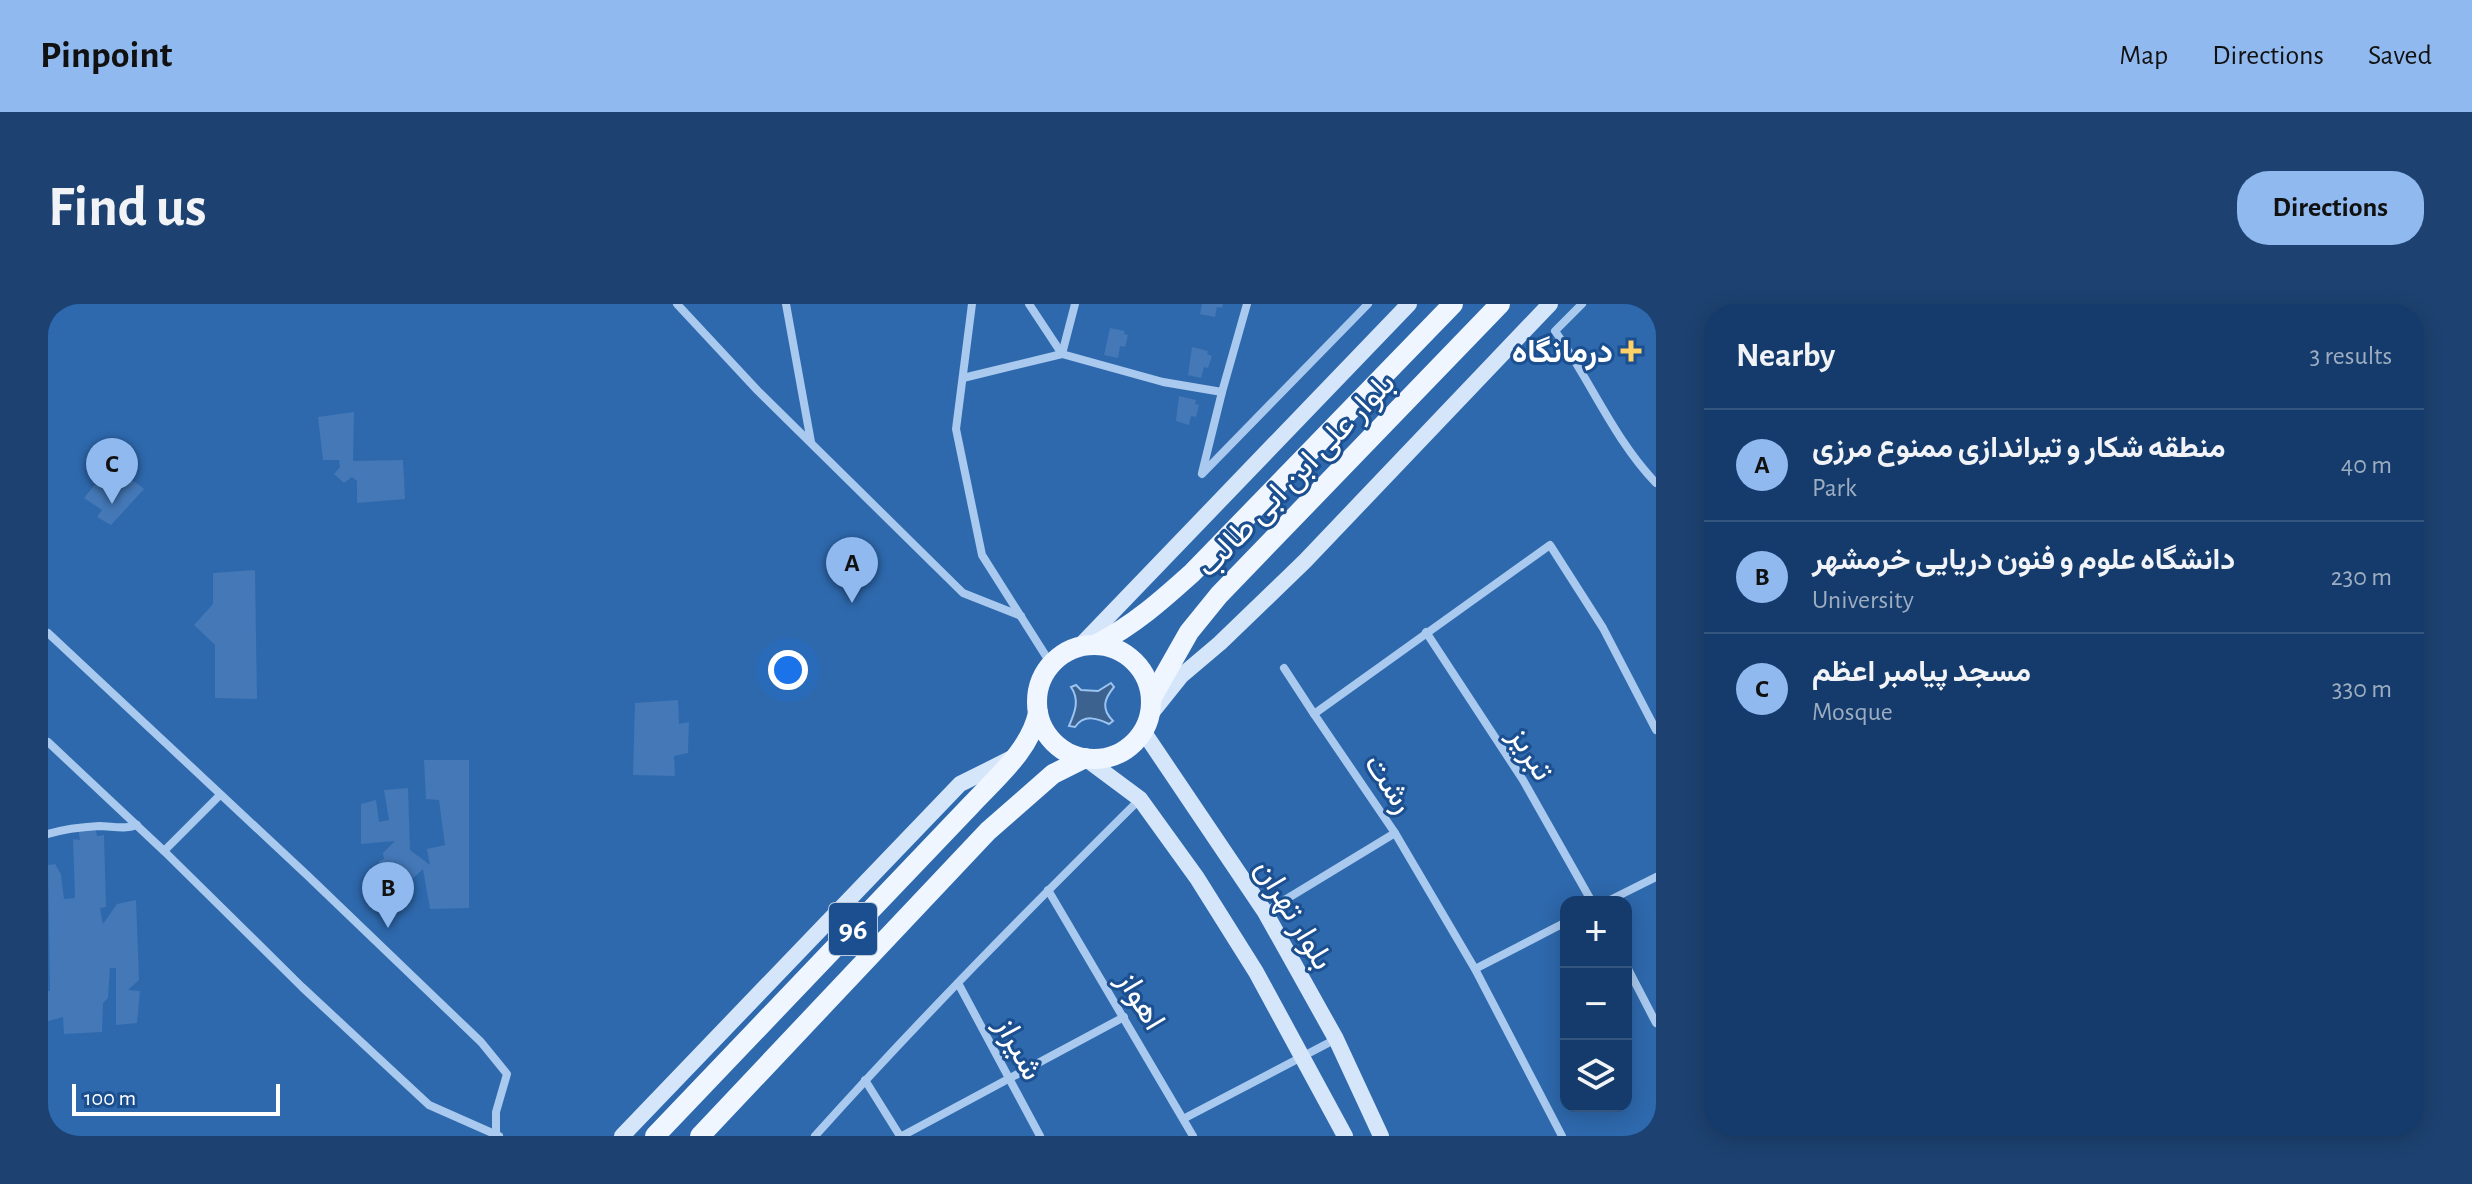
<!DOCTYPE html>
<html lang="en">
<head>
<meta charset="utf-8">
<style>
  body { margin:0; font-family:"Alegreya Sans",Vazirmatn,sans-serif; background:#1d4271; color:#f1f3f6 }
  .controls { position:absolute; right:24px; bottom:24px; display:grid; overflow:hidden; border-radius:16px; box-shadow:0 4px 20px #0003 }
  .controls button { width:72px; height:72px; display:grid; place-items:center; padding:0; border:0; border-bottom:2px solid #33557e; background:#143b6b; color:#f1f3f6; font:40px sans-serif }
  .scale { position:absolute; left:24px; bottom:20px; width:208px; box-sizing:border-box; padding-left:8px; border:4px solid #fff; border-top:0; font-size:22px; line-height:28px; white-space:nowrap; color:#fff; -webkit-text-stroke:6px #1b4f8f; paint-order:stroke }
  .you { position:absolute; left:740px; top:366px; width:28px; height:28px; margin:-20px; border:6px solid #fff; border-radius:50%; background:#1a73e8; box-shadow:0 0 0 12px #1a73e833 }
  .badge { display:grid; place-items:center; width:52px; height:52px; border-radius:50%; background:#90b9f0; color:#111; font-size:26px; font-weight:700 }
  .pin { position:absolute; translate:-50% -66px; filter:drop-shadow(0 2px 4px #0008) }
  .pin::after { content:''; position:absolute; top:42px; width:28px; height:24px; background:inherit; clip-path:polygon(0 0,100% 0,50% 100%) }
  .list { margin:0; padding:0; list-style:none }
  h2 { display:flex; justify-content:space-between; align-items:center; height:104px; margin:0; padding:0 32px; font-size:34px }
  h2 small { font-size:26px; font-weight:400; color:#9dadc1 }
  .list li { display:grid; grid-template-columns:52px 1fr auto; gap:24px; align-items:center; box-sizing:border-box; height:112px; padding:0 32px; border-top:2px solid #33557e }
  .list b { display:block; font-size:30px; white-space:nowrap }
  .list p { margin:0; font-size:26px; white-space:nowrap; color:#9dadc1 }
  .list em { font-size:26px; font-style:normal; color:#9dadc1 }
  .icon { flex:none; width:44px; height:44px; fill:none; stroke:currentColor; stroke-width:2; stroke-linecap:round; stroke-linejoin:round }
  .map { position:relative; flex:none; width:1608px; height:832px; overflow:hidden; border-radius:32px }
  header { display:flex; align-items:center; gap:48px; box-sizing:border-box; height:112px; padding:0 40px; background:#90b9f0; color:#111 }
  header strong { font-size:38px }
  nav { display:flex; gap:44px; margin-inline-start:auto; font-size:28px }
  .intro { display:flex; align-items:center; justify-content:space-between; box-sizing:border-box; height:192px; padding:0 48px }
  h1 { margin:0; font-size:56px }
  .button { padding:20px 36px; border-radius:32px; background:#90b9f0; color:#111; font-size:28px; font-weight:700 }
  main { display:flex; gap:48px; padding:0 48px }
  aside { flex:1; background:#143b6b; border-radius:32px; box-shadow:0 4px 20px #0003 }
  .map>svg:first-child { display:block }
</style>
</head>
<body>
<header>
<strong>Pinpoint</strong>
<nav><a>Map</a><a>Directions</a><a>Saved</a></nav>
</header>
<div class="intro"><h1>Find us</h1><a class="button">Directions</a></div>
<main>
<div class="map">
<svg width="1608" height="832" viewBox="0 0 1608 832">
  <rect width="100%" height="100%" fill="#1b4f8f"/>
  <path fill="#2e69ad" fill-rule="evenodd" d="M0,0H1608V832H0ZM1518,598H1578V802H1518Z"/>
  <path fill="#3c6290" stroke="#9cc4f0" stroke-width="2" d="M1063,379L1066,383C1056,395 1053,405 1065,417L1061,420C1049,414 1036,410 1027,423L1021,422C1027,408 1032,396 1023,383L1028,381L1033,386L1050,387Z"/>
  <g fill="#4478b7">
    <path d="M1154,0H1175L1174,4L1169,3L1167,13L1152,10Z"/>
    <path d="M1062,24L1077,27L1076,30L1080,31L1077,43L1072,42L1070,54L1056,51Z"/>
    <path d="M1144,43L1160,47L1159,50L1164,52L1160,64L1156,63L1153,74L1140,71Z"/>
    <path d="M1131,92L1148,96L1147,100L1151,101L1148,113L1143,112L1141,121L1128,117Z"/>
    <path d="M306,108L305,157L355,156L357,195L309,199V177L304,173L296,179L286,170L292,163L291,156H275L270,113Z"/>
    <path d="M57,168L72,179L79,172L96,185L63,221L49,213L54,206L36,194Z"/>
    <path d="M207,266L209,395L167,394V341L146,321L165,300V269Z"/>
    <path d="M630,396L631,420L641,418L640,449L626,452L627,472L585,471L587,399Z"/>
    <path d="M376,456H421V604L382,605L375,565L362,577L360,592L358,586L350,583L347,588L330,573L331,557L336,555L335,549L347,537L313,540V500L328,496L331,518L341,516L336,486L360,484L362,546L382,561L379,545L397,541L391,496L378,495Z"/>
    <path d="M47,523L49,532L56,531L58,603L52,604L55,620L69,600L88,596L91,676L80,686L92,687L89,719L68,721V664H62L60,694L55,699L54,728L16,730L15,713L0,717V687H2L0,561L7,560L13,570L16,595L27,594L25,535L32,536L30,524Z"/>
  </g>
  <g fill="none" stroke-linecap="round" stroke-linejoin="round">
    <g stroke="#a9c9ee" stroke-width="8">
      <path d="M629,0L710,87L915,289L973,312"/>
      <path d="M738,0L763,138"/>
      <path d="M924,0L908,125L934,251L1003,360"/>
      <path d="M1027,0L1014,50L1115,78L1174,88L1199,0"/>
      <path d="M1534,0L1507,27C1543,77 1565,134 1608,179"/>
      <path d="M915,74L1014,50L981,0"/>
      <path d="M1154,169L1174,88"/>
      <path d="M1154,170L1320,0"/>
      <path d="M1378,328L1475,476L1544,598"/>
      <path d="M0,329L260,572L433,738L459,770L448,808V830"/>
      <path d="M1236,364L1266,410"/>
      <path d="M0,438L116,547L254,683L381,801L451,832"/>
      <path d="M0,530C16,525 34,523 51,522C64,522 76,526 89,521"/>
      <path d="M116,547L172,491"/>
      <path d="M1000,586L1145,832"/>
      <path d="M1558,598L1608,573"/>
      <path d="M1217,608L1347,529"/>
      <path d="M1578,661L1608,719"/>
      <path d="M1427,665L1518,618"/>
      <path d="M910,679L992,832"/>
      <path d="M817,776L852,832"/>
      <path d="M1137,814L1288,735"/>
      <path d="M767,832C871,716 981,605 1092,495"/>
      <path d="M854,832L1076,713"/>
      <path d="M1514,832L1427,665L1347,529L1266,410L1502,241L1555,324L1608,426"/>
    </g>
    <g stroke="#d6e6fa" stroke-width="16">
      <path d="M1032,342L1361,0"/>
      <path d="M1101,412L1133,372L1172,339L1257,257L1502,0"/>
      <path d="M1095,427L1217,608L1288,735L1333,832"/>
      <path d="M1037,454L1092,495L1149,574L1208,668L1297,832"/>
      <path d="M574,832L912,480L964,454"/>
    </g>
    <g stroke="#f0f6ff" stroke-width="20">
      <path d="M1049,340C1086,321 1114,296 1144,269L1405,0"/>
      <circle cx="1046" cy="398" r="57"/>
      <path d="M1103,395L1141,328L1171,291L1452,0"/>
      <path d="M607,832L923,501C948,474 982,446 990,409"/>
      <path d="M652,832L940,527L1005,470L1037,454"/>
    </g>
  </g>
  <path fill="#ffd166" stroke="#1b4f8f" stroke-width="3" d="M1579 35h8v8h8v8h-8v8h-8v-8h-8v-8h8z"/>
  <g text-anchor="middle" stroke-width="6" stroke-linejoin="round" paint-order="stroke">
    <rect fill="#1b4f8f" stroke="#bbcadd" stroke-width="2" x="781" y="599" width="48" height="52" rx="6"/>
    <g font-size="30" font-weight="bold" fill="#fff">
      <text x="805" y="635">96</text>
    </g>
    <g font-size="32" font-weight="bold" fill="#fff" stroke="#1b4f8f" text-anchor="end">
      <text x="1565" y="58">درمانگاه</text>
    </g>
    <g font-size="32" fill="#fff" stroke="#1b4f8f">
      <text transform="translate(1247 170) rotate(-46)" y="11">بلوار علی ابن ابی طالب</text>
      <text transform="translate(1484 449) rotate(58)" y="11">تبریز</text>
      <text transform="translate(1342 479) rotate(56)" y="11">رشت</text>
      <text transform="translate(1247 610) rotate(59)" y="11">بلوار تهران</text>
      <text transform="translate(1094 696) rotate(59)" y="11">اهواز</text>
      <text transform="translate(972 744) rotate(62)" y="11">شیراز</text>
    </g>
  </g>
</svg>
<div class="controls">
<button>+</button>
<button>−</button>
<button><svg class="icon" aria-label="layers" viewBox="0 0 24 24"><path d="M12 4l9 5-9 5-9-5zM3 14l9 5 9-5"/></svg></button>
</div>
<div class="scale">100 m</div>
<div class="you"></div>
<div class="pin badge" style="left:804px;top:299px">A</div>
<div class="pin badge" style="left:340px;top:624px">B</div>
<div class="pin badge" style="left:64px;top:200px">C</div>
</div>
<aside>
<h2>Nearby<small>3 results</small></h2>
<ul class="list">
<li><span class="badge">A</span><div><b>منطقه شکار و تیراندازی ممنوع مرزی</b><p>Park</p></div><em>40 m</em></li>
<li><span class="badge">B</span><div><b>دانشگاه علوم و فنون دریایی خرمشهر</b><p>University</p></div><em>230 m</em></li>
<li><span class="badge">C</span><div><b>مسجد پیامبر اعظم</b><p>Mosque</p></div><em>330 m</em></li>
</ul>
</aside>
</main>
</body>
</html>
